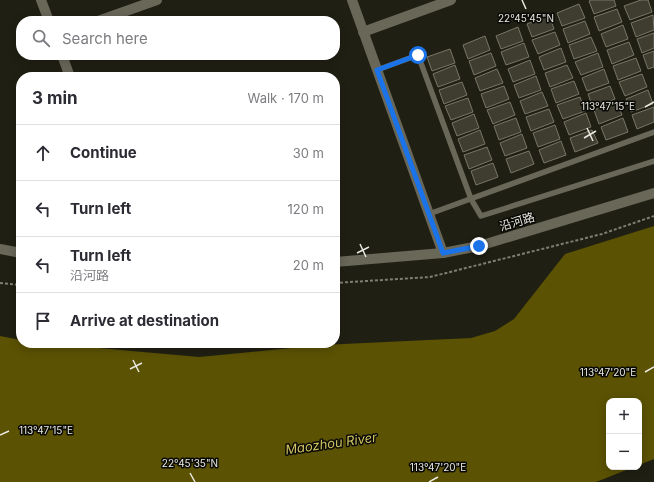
<!DOCTYPE html>
<html lang="en">
<head>
<meta charset="utf-8">
<style>
  body { margin:0; font-family:Inter,"Noto Sans SC",sans-serif; background:#f2f2f3; color:#2b2b33 }
  .controls { position:absolute; right:12px; bottom:12px; display:grid; overflow:hidden; border-radius:8px; box-shadow:0 2px 10px #0003 }
  .controls button { width:36px; height:36px; display:grid; place-items:center; padding:0; border:0; border-bottom:1px solid #e1e1e2; background:#fff; color:#2b2b33; font:20px sans-serif }
  .stop { position:absolute; width:12px; height:12px; margin:-9px; border:3px solid #1a73e8; border-radius:50%; background:#fff }
  .stop.end { background:#1a73e8; border-color:#fff; box-shadow:0 1px 4px #0008 }
  .list { margin:0; padding:0; list-style:none }
  h2 { display:flex; justify-content:space-between; align-items:center; height:52px; margin:0; padding:0 16px; font-size:17px }
  h2 small { font-size:13px; font-weight:400; color:#7c7c81 }
  .list li { display:grid; grid-template-columns:26px 1fr auto; gap:12px; align-items:center; box-sizing:border-box; height:56px; padding:0 16px; border-top:1px solid #e1e1e2 }
  .list b { display:block; font-size:15px; white-space:nowrap }
  .list p { margin:0; font-size:13px; white-space:nowrap; color:#7c7c81 }
  .list em { font-size:13px; font-style:normal; color:#7c7c81 }
  .icon { flex:none; width:22px; height:22px; fill:none; stroke:currentColor; stroke-width:2; stroke-linecap:round; stroke-linejoin:round }
  .map { position:relative; flex:none; width:654px; height:482px; overflow:hidden }
  .search { position:absolute; background:#fff; box-shadow:0 2px 10px #0003; left:16px; top:16px; width:324px; height:44px; display:flex; align-items:center; gap:10px; box-sizing:border-box; padding:0 14px; border-radius:16px; color:#7c7c81; font-size:15px }
  .panel { position:absolute; background:#fff; box-shadow:0 2px 10px #0003; left:16px; top:72px; width:324px; height:276px; border-radius:16px }
  .map>svg:first-child { display:block }
</style>
</head>
<body>
<div class="map">
<svg width="654" height="482" viewBox="0 0 654 482">
  <rect width="100%" height="100%" fill="#201f13"/>
  <path fill="#5b5203" d="M654,226V459L639,465V401H609V467H634L596,482H0V336L21,340V343H43L199,357L322,345L471,338L495,331L514,319L565,254Z"/>
  <g fill="#3f3d30" stroke="#777667">
    <path d="M591,0H614L616,6L594,14L589,1Z"/>
    <path d="M641,0H648L652,12L630,20L624,6Z"/>
    <path d="M579,4L585,18L562,26L557,13Z"/>
    <path d="M617,9L622,22L599,31L594,17Z"/>
    <path d="M549,15L554,29L532,37L527,24Z"/>
    <path d="M653,15L654,30L636,37L631,23Z"/>
    <path d="M585,21L590,34L568,43L563,29Z"/>
    <path d="M623,25L628,39L606,47L601,34Z"/>
    <path d="M518,27L523,41L501,49L496,36Z"/>
    <path d="M555,32L560,45L538,54L532,40Z"/>
    <path d="M654,33V48L642,53L637,39Z"/>
    <path d="M485,36L490,50L468,59L463,45Z"/>
    <path d="M591,37L597,51L574,59L569,45Z"/>
    <path d="M629,42L634,55L612,64L607,50Z"/>
    <path d="M524,43L529,57L506,65L501,52Z"/>
    <path d="M561,48L566,62L544,70L539,57Z"/>
    <path d="M450,49L455,63L432,71L427,57Z"/>
    <path d="M654,51V67L648,69L643,55Z"/>
    <path d="M491,53L496,66L474,75L469,61Z"/>
    <path d="M598,53L603,67L581,75L575,62Z"/>
    <path d="M636,58L641,71L618,80L613,66Z"/>
    <path d="M530,60L535,74L513,82L508,69Z"/>
    <path d="M455,65L460,79L438,87L433,74Z"/>
    <path d="M567,65L573,78L550,87L545,73Z"/>
    <path d="M497,69L503,83L480,91L475,78Z"/>
    <path d="M604,69L609,83L587,91L582,78Z"/>
    <path d="M642,74L647,87L625,96L619,82Z"/>
    <path d="M536,76L541,90L519,98L514,85Z"/>
    <path d="M574,81L579,94L556,103L551,89Z"/>
    <path d="M462,82L467,95L444,104L439,90Z"/>
    <path d="M504,86L509,99L486,108L481,94Z"/>
    <path d="M610,86L615,99L593,108L588,94Z"/>
    <path d="M648,90L653,104L631,112L626,99Z"/>
    <path d="M542,92L548,106L525,114L520,101Z"/>
    <path d="M580,97L585,111L563,119L557,105Z"/>
    <path d="M468,98L473,112L451,120L445,106Z"/>
    <path d="M510,102L515,115L493,124L487,110Z"/>
    <path d="M617,102L622,115L599,124L594,110Z"/>
    <path d="M654,107V122L637,129L632,115Z"/>
    <path d="M549,109L554,122L531,131L526,117Z"/>
    <path d="M586,113L591,127L569,135L564,122Z"/>
    <path d="M474,114L479,128L457,136L452,123Z"/>
    <path d="M516,118L521,132L499,140L494,126Z"/>
    <path d="M623,118L628,132L606,140L601,127Z"/>
    <path d="M555,125L560,139L538,147L533,133Z"/>
    <path d="M480,130L485,144L463,152L458,139Z"/>
    <path d="M592,130L598,143L575,152L570,138Z"/>
    <path d="M522,134L527,148L505,156L500,143Z"/>
    <path d="M561,141L566,155L544,163L539,150Z"/>
    <path d="M487,147L492,160L469,169L464,155Z"/>
    <path d="M529,151L534,164L511,173L506,159Z"/>
    <path d="M493,163L498,177L476,185L471,171Z"/>
  </g>
  <g fill="none" stroke-linecap="round" stroke-linejoin="round">
    <g stroke="#807f75" stroke-width="2" stroke-dasharray="3 2" stroke-linecap="butt">
      <path d="M0,283L21,285"/>
      <path d="M335,283L430,277L602,234L654,216"/>
    </g>
    <g stroke="#686758" stroke-width="5.5">
      <path d="M377,70L418,55L471,199L481,216L654,161"/>
      <path d="M429,214L654,132"/>
    </g>
    <g stroke="#686758" stroke-width="10">
      <path d="M41,0L49,21"/>
      <path d="M352,0L443,253"/>
      <path d="M98,21L157,0"/>
      <path d="M363,32L451,0"/>
      <path d="M62,55L70,77"/>
      <path d="M0,249L21,253"/>
      <path d="M335,262L443,253L479,246L654,193"/>
    </g>
  </g>
  <g fill="none" stroke-linecap="round" stroke-linejoin="round">
    <path stroke="#1a73e8" stroke-width="5" d="M418,55L377,70L443,253L479,246"/>
  </g>
  <path fill="none" stroke="#e9e8e0" stroke-width="1.5" d="M522,0L526,9M645,107L654,102M587,128L593,141M584,138L596,131M360,244L366,257M357,253L369,247M133,360L139,372M130,369L142,363M645,372L654,367M0,435L9,431M190,473L195,482M429,482L438,477"/>
  <g text-anchor="middle" stroke-width="3" stroke-linejoin="round" paint-order="stroke">
    <g font-size="12" fill="#e9e8e0" stroke="#090905">
      <text transform="translate(517 222) rotate(-17)" y="4">沿河路</text>
    </g>
    <g font-size="13" font-style="italic" fill="#d1c362" stroke="#090905">
      <text transform="translate(331 443) rotate(-8)" y="5">Maozhou River</text>
    </g>
  </g>
  <g font-size="10" text-anchor="middle" fill="#e9e8e0" stroke="#090905" stroke-width="3" stroke-linejoin="round" paint-order="stroke">
    <text x="526" y="22">22°45'45"N</text>
    <text x="608" y="110">113°47'15"E</text>
    <text x="608" y="376">113°47'20"E</text>
    <text x="46" y="434">113°47'15"E</text>
    <text x="190" y="467">22°45'35"N</text>
    <text x="438" y="471">113°47'20"E</text>
  </g>
</svg>
<div class="controls">
<button>+</button>
<button>−</button>
</div>
<div class="stop" style="left:418px;top:55px"></div>
<div class="stop end" style="left:479px;top:246px"></div>
<div class="search"><svg class="icon" aria-label="search" viewBox="0 0 24 24"><circle cx="10" cy="10" r="6"/><path d="M15 15l6 6"/></svg>Search here</div>
<section class="panel">
<h2>3 min<small>Walk · 170 m</small></h2>
<ul class="list">
<li><svg class="icon" aria-label="ahead" viewBox="0 0 24 24"><path d="M12 20V5M6 11l6-6 6 6"/></svg><div><b>Continue</b></div><em>30 m</em></li>
<li><svg class="icon" aria-label="left" viewBox="0 0 24 24"><path d="M17 20v-9H6M10 6l-5 5 5 5"/></svg><div><b>Turn left</b></div><em>120 m</em></li>
<li><svg class="icon" aria-label="left" viewBox="0 0 24 24"><path d="M17 20v-9H6M10 6l-5 5 5 5"/></svg><div><b>Turn left</b><p>沿河路</p></div><em>20 m</em></li>
<li><svg class="icon" aria-label="arrive" viewBox="0 0 24 24"><path d="M6 21V4h12l-3 4 3 4H6"/></svg><div><b>Arrive at destination</b></div></li>
</ul>
</section>
</div>
</body>
</html>
